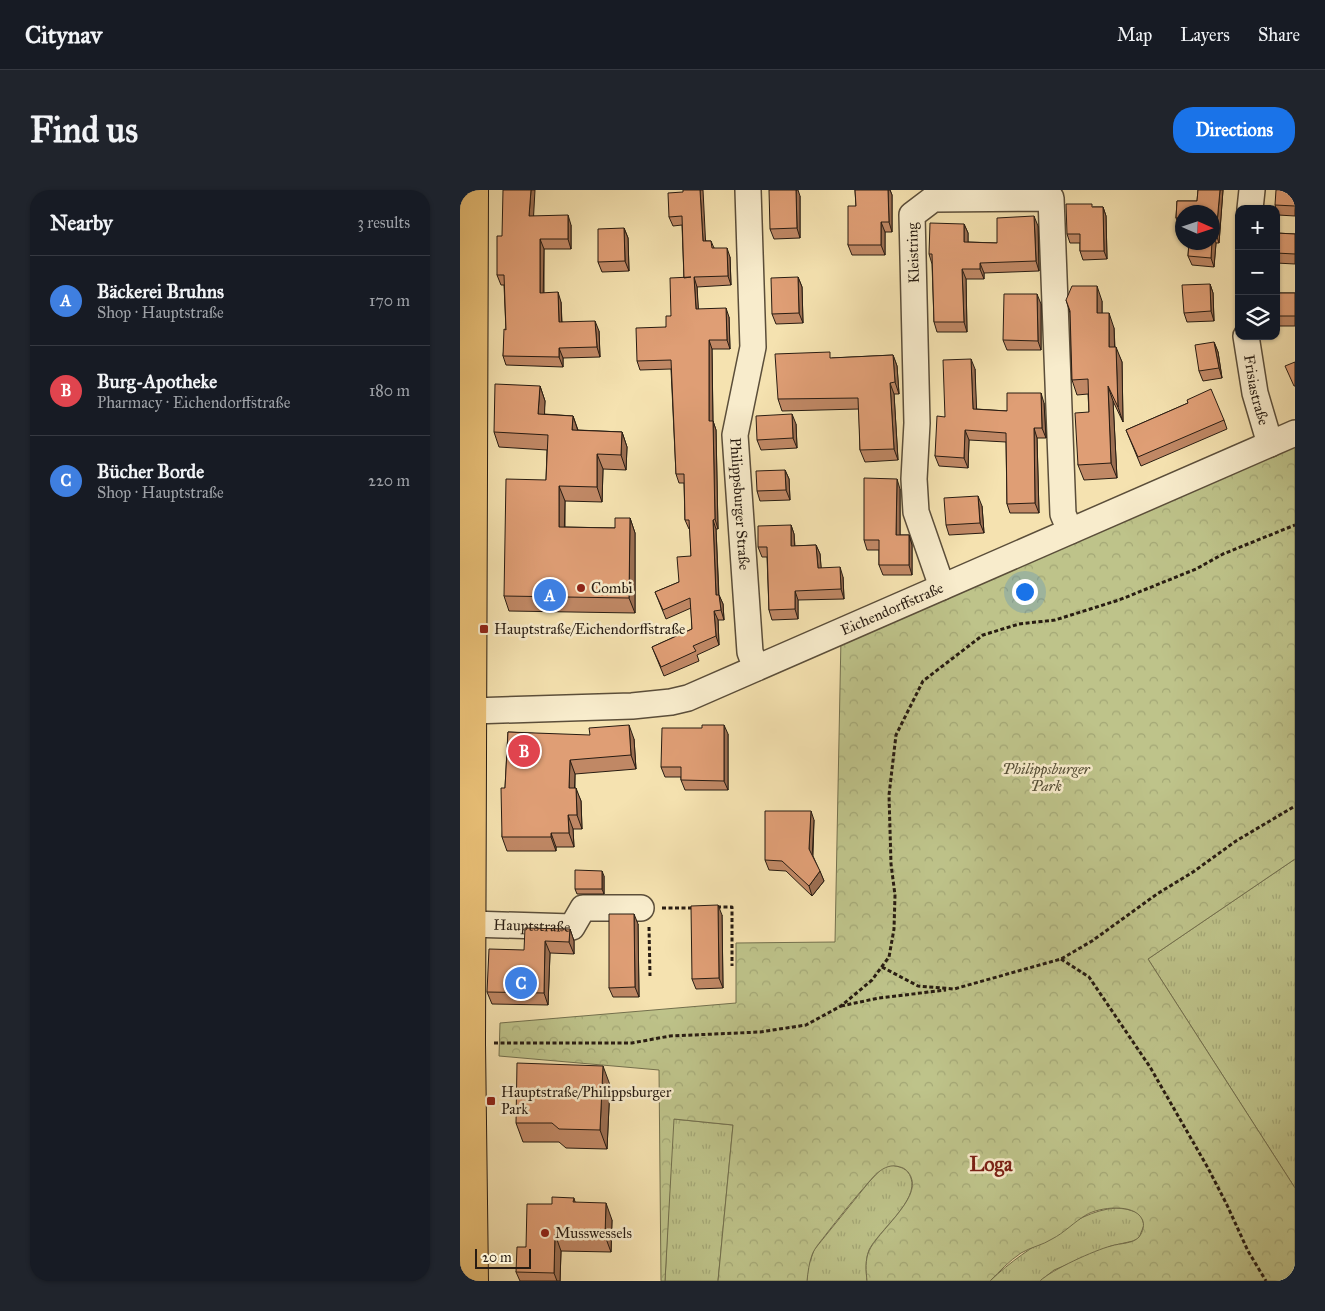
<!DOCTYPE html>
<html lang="en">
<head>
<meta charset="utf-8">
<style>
  body { margin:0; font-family:"IM FELL Great Primer",serif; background:#20242c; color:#f1f3f6 }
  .controls { position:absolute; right:15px; top:15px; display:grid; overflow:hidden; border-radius:10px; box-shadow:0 1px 4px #0004 }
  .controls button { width:45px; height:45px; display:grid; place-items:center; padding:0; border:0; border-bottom:1px solid #363941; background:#171b24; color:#f1f3f6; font:25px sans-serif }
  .compass { position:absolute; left:715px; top:15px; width:45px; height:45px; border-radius:50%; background:#171b24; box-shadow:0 1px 4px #0004; rotate:93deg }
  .scale { position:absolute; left:15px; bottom:12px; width:56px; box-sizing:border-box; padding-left:5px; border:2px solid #281c12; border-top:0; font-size:14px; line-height:18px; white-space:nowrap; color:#281c12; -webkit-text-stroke:4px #f8eccc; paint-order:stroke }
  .you { position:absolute; left:564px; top:401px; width:18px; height:18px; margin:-12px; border:4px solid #fff; border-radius:50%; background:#1a73e8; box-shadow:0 0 0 8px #1a73e833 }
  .badge { display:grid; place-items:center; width:32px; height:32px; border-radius:50%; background:#1a73e8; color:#fff; font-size:16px; font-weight:700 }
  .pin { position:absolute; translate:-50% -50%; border:2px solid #fff; box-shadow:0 1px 5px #0006 }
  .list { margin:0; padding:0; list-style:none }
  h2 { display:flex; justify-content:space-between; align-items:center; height:65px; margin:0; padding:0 20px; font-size:21px }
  h2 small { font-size:16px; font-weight:400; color:#9ea1a6 }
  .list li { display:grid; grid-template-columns:32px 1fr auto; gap:15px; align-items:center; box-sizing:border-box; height:90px; padding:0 20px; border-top:1px solid #363941 }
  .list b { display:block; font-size:19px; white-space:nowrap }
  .list p { margin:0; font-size:16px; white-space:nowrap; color:#9ea1a6 }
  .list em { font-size:16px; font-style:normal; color:#9ea1a6 }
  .icon { flex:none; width:28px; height:28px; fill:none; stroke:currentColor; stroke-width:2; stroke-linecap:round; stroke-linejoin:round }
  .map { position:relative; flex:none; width:835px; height:1091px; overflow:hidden; border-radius:20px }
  header { display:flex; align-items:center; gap:30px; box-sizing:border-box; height:70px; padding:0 25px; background:#171b24; border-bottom:1px solid #363941 }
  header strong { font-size:24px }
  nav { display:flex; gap:28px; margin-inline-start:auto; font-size:18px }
  .intro { display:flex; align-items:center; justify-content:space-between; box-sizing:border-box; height:120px; padding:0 30px }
  h1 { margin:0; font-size:35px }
  .button { padding:12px 22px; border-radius:20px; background:#1a73e8; color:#fff; font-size:18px; font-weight:700 }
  main { display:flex; gap:30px; padding:0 30px }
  aside { flex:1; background:#171b24; border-radius:20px; box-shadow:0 1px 4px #0004 }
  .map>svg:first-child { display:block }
</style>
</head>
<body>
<header>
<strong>Citynav</strong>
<nav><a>Map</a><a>Layers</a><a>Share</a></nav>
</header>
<div class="intro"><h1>Find us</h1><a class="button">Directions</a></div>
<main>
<aside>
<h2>Nearby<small>3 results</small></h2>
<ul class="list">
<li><span class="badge" style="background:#3f7fe0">A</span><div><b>Bäckerei Bruhns</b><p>Shop · Hauptstraße</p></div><em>170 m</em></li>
<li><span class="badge" style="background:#e0444e">B</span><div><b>Burg-Apotheke</b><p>Pharmacy · Eichendorffstraße</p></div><em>180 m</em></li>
<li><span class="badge" style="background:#3f7fe0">C</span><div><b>Bücher Borde</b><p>Shop · Hauptstraße</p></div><em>220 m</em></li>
</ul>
</aside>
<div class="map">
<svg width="835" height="1091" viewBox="0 0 835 1091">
  <defs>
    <pattern id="grass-tufts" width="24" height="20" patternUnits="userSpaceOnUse" patternTransform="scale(1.25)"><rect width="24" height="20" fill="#bec38a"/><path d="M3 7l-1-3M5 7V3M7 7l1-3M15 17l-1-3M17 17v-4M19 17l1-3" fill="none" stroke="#a3a776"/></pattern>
    <pattern id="forest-crowns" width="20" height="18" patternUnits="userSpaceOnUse" patternTransform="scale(1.25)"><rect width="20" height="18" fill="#bec38a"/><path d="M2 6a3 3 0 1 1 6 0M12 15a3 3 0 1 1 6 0" fill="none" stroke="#a3a776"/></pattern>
  </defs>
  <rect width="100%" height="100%" fill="#f5e2b0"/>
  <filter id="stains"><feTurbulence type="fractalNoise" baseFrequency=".004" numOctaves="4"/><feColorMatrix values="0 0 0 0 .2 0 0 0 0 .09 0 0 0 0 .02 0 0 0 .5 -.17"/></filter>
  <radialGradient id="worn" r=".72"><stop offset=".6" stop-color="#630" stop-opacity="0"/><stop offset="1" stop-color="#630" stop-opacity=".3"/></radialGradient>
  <g fill="url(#grass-tufts)" stroke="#73704e">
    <path d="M835,669V998L688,769Z"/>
    <path d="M213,929L273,935L258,1091H205Z"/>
    <path d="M429,975C439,976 448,978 451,988C459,1011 418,1041 409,1060C405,1070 406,1081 407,1091H347L348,1077L354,1060L409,992L423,977Z"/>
    <path d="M656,1018L666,1019L676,1022L682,1028L684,1035L679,1048L673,1051L651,1056L594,1080L580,1091H530C551,1071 571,1058 595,1043C615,1031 632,1020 656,1018Z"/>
  </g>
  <path fill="url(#forest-crowns)" stroke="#73704e" d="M835,257V669L688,769L835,998V1091H580C591,1080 635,1060 651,1056C660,1053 673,1054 679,1047C683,1042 685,1034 682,1029C674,1013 639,1017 626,1025C614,1032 604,1043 592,1049C583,1055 571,1057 561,1063C549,1071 540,1081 530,1091H407C406,1081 405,1070 409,1061C417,1042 461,1009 451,987C449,982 445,978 440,977C423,971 411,990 401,1001C389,1015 378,1029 367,1043C362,1050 355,1057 352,1065C349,1073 348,1082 347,1091H258L273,935L214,929L205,1091H201L199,880L39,866L40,833L276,813V753L375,752L381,447Z"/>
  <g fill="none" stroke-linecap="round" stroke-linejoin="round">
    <defs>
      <g id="minor">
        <path id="s1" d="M288,0L293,157L275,245L290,462L296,478"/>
        <path d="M790,19L792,0"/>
        <path id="s2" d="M786,146L795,203L810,254"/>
        <path d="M482,397L456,322L454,289L457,233L452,25L473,9L591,8L603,324L610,341"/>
        <path id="s3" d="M0,517L12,521L172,516L211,512L228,508L835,243"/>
        <path id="s4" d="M11,734L112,737L123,718H181"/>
      </g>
      <path id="major" d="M14,1091L11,853L14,0"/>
    </defs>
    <use href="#minor" stroke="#5b4e3a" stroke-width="28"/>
    <use href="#major" stroke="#281c12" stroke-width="30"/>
    <g stroke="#281c12" stroke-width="3" stroke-dasharray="4 2.5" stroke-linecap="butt">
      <path d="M257,717H272V776"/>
      <path d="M202,718H233"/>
      <path d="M189,737L190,786"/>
      <path d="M601,769L629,787L690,877L748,978L767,1015L788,1061L806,1091"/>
      <path d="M422,777L458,796L494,799L601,769L632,751L697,704L733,682L776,651L835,616"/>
      <path d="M381,816L419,808L486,800"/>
      <path d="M34,853H172L210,846L300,842L346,835L381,816L412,790L429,767L434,739L435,705L431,674L429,605L436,545L463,491L523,445L559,434L595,430L659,410L736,379L763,364L835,335"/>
    </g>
    <use href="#minor" stroke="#f8eccc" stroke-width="25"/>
    <use href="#major" stroke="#eac178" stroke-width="28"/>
  </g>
  <g fill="#c08865" stroke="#281c12">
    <path d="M395,0H430L432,5V42H425V65H392L388,55L396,16Z"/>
    <path d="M738,0H763L759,53H756L754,77L732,75L728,66L729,52H752V22H722V37H720L716,28L717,11H737Z"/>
    <path d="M835,0V26L818,25L815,15Z"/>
    <path d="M223,2L246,51H251L254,58L270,67L271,95L237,97L238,119L269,127L270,159H252V162L253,231L256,240L258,339H256L259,405L263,414L264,430H258L259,455L237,465L239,471L204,486L192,457L232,439L231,418L206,429L195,402L219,392L231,366L230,339H229L225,330L224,293H219L216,284L211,179L180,180L177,171L206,137L211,126L224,88L222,35L213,36L209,27Z"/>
    <path d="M340,6V48L314,49L310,39Z"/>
    <path d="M633,17H643L646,26L647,69L623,70L620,61V53H610L607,44Z"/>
    <path d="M73,26L111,35V59H84V103L101,112L102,132L139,141L140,167L103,168V177L46,175L43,166L46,140L44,95H41L37,85Z"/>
    <path d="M504,34L508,43V52L537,53L578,36L579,81L524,83V89H506L507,142H477L474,132L472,74L469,64Z"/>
    <path d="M164,38L168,48L169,81L142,82L138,72Z"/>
    <path d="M816,43L835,44V74L816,73Z"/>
    <path d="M338,87L342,97L343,133L316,134L312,124Z"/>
    <path d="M750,94L753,103L754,131L727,132L724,123Z"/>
    <rect x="816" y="103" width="19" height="33"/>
    <path d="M606,110L642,111V123L654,138L655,157L662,172L663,232L653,211L657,288L624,290L618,275L629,222L628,204L617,205L612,190L610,123Z"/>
    <path d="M581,114V160H547L543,150Z"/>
    <path d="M754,152L758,162L762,188L743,191L739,181Z"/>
    <path d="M433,165L437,176L439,204H434L438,270L405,272L400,260L399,219L322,221L318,209L372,168Z"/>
    <path d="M515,179L516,219L547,221L584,213L586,248H577L579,323H550L547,314L546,252L509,250L508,278L479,276L475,266L485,227Z"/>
    <path d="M80,196L85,211L84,224L113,226L118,240L162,242L167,257L166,280L143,279L142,312L105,311V337L155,338L170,328L175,343V423L49,421L44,406L86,290L87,260L39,257L34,242Z"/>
    <path d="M728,213L764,230L767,239L681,276L666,240Z"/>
    <path d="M336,234L337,258L301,260L297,250Z"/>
    <path d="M325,280L329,289L330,310L300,311L297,301Z"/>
    <path d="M440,299V345H449L452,355V385H423L419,375V360H407L404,350Z"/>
    <path d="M522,316L524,343L489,345L486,335Z"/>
    <path d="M331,335L334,344L335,356L356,355L360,364L361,378L383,387L384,409L338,410V429L312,430L309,420L307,367H302L298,357Z"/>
    <path d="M48,542L174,549L176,579L115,584V598L121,611L122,639H113L114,657H96V661H47L42,647L45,598Z"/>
    <path d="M268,544V600H225L221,590V587H205L201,577Z"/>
    <path d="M354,630L353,666L364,691L352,706L326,681L309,680L305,670Z"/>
    <path d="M144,686V704H117L115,699Z"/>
    <path d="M262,725L263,798L236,799L232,789Z"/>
    <path d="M178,734L179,807H153L149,798Z"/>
    <path d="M110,739L114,751V764L90,763L88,815L32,814L27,802L64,760Z"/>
    <path d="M150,895L147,959L106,958L99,952H63L56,933Z"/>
    <path d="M114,1008L115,1012L152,1030L151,1062L101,1061L100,1091H60L56,1082L66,1057L92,1014Z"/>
  </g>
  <g fill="#9c6f52" stroke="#281c12">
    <path d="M71,0H75L73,36L69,26Z"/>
    <path d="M240,0H243L246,60L243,51Z"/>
    <path d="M336,0H338L340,6V48L337,38Z"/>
    <path d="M428,0H430L432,5V42L429,32Z"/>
    <path d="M760,0H763L759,53L756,44Z"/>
    <path d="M643,17L646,26L647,69L644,61Z"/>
    <path d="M108,25L111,35V59L108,49Z"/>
    <path d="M574,26L578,36L579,81L576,71Z"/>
    <path d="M421,32L425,42V65L421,55Z"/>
    <path d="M504,34L508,43V62L504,52Z"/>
    <path d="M164,38L168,48L169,81L165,71Z"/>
    <path d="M752,45L756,53L754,77L751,68Z"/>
    <path d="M80,49L84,59L83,113L80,103Z"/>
    <path d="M267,58L270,67L271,95L268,86Z"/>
    <path d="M520,73L524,83V89L520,79Z"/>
    <path d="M502,79L506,89L507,142L504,132Z"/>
    <path d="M234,87L237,97L239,128L236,119Z"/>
    <path d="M338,87L342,97L343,133L339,123Z"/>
    <path d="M750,94L753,103L754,131L751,121Z"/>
    <path d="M637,96L642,111V139L637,123Z"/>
    <path d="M98,102L101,112L102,142L99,132Z"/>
    <path d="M577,104L581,114V160L578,151Z"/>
    <path d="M266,118L269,127L270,159L267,150Z"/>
    <path d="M649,123L654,138L655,172L649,157Z"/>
    <path d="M135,131L139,141L140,167L137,157Z"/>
    <path d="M249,150L252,159L253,240L249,231Z"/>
    <path d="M754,152L758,162L762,188L759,178Z"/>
    <path d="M656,157L662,172L663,232L658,217Z"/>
    <path d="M99,158L103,168V177L99,167Z"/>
    <path d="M433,165L437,176L439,204L435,192Z"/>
    <path d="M511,169L515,179L517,229L513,219Z"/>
    <path d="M430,193L434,204L438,270L434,259Z"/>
    <path d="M80,196L85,211L84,239L78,224Z"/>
    <path d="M648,196L653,211L657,288L651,273Z"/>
    <path d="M581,203L584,213L586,248L582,238Z"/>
    <path d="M332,224L336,234L337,258L333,248Z"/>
    <path d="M113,226L118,241L112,240Z"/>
    <path d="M253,231L256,240L258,339L255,329Z"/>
    <path d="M574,238L577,248L579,323L575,313Z"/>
    <path d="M505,240L509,250L508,278L504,268Z"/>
    <path d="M162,242L167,257L166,280L161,265Z"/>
    <path d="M137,264L143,279L142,312L137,297Z"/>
    <path d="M325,280L329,289L330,310L326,300Z"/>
    <path d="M437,289L440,299V355L436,345Z"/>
    <path d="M99,296L105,311L104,352L99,337Z"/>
    <path d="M518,306L522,316L524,343L520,333Z"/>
    <path d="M170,328L175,343V423L169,408Z"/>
    <path d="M253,330L256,339L259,414L256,405Z"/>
    <path d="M331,335L334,344L335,366L331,356Z"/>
    <path d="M449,345L452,355V385L449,375Z"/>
    <path d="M356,355L360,364L362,388L358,378Z"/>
    <path d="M380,377L383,387L384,409L381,399Z"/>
    <path d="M335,401L338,410V429L335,419Z"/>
    <path d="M259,405L263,414L264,430L261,420Z"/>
    <path d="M254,421L258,430L259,455L256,446Z"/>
    <path d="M169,535L174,549L176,579L171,565Z"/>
    <path d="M264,535L268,544V600L264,591Z"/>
    <path d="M110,570L115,584L114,611L109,598Z"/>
    <path d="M116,598L121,611L122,639L117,625Z"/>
    <path d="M351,621L354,630L352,669L349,659Z"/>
    <path d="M108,625L113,639L114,657L109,643Z"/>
    <path d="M91,643L96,657V661L91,647Z"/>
    <path d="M142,681L144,686V704L142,699Z"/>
    <path d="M360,681L364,691L352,706L349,696Z"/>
    <path d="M258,715L262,725L263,798L259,788Z"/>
    <path d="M174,724L178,734L179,807L175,797Z"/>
    <path d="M110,739L114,751V764L109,752Z"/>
    <path d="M85,751L90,763L88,815L84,803Z"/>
    <path d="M143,876L150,895L147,959L140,940Z"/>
    <path d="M146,1013L152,1030L151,1062L145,1046Z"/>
    <path d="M95,1044L101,1061L100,1091H97L94,1083Z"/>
  </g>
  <g fill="#df9e75" stroke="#281c12">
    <path d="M43,0H71L69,26L108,25V49H80V103L98,102L99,132L135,131L137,157L99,158V167L43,166L44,139L46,140L44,85H37V46H42Z"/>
    <path d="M223,0H240L243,51H251L252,58H267L268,86L234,87L236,119L266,118L267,150H249V231H253L255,329L253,330L256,405H259L261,420L254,421L256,446L233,456L236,461L201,477L192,457L232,439L230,408L203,420L195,402L219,392L217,367L231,366L229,330H225L224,284H216L211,170L177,171L176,138L206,137V126H211L210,88L231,87L224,88L222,26L209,27L208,3L223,2Z"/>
    <path d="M309,0H336L337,38L310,39Z"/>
    <path d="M395,0H428L429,32H421V55H388V16H396Z"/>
    <path d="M738,0H760L756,44H752V22H722V28H716L717,11H737Z"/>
    <path d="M816,0H835V16L815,15Z"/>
    <path d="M606,14H632V17H643L644,61H620V44H607Z"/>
    <path d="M574,26L576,71L520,73V79H502L504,132H474L472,64H469L470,33L504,34V52L537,53V28Z"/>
    <path d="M164,38L165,71L138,72V39Z"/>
    <path d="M816,43L835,44V64L816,63Z"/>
    <path d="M729,52H752L751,68L728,66Z"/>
    <path d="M338,87L339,123L312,124L311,88Z"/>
    <path d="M750,94L751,121L724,123L722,95Z"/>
    <path d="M612,96H637V123H649V157H656L658,217L648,196L651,273L618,275L615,223L629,222L628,189L612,190L610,121L606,110Z"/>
    <rect x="816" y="103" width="19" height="23"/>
    <path d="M544,104H577L578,151L543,150Z"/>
    <path d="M754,152L759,178L739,181L735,155Z"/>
    <path d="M370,162V168L433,165L435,192L430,193L434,259L400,260L398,208L318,209L315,164Z"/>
    <path d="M511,169L513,219L547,221V203H581L582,238H574L575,313L547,314L546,243L505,240L504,268L475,266L477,226L485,227L483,170Z"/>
    <path d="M835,172V196H834L825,176Z"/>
    <path d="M35,194L80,196L78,224L113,226L112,240L162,242L161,265L137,264V297L99,296V337L155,338V328H170L169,408L44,406L46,289L86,290L88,245L34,242Z"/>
    <path d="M751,199L764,230L678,267L666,240L728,213L727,210Z"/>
    <path d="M332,224L333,248L297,250L296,226Z"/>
    <path d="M325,280L326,300L297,301L296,281Z"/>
    <path d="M404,288L437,289L436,345H449V375H419V350H404Z"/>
    <path d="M518,306L520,333L486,335L484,308Z"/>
    <path d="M331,335V356L356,355L358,378L380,377L381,399L335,401V419L309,420L307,357H298V336Z"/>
    <path d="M169,535L171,565L110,570L109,598H116L117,625H108L109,643H91V647H42L41,598H45L48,542L130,545L129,538Z"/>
    <path d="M242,535H264V591L221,590V577H201L202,538H242Z"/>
    <path d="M305,621H351L349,659L360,681L349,696L322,671L305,670Z"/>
    <path d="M115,680L142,681V699H115Z"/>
    <path d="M258,715L259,788L232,789L231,716Z"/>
    <path d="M149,724H174L175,797L149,798Z"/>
    <path d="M65,738L110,739L109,752L85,751L84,803L27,802L29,759L64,760Z"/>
    <path d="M57,873L143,876L140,940L99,939L92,933H56Z"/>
    <path d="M92,1007L114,1008L113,1012L146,1013L145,1046L95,1044L94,1083L56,1082L57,1057H66L67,1014H92Z"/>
  </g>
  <g fill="#8f2418" stroke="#f8eccc" stroke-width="2">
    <circle cx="121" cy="398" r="5"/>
    <rect x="19" y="434" width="10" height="10" rx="2.5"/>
    <rect x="26" y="906" width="10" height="10" rx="2.5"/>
    <circle cx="85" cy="1043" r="5"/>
  </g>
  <g text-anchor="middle" stroke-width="5" stroke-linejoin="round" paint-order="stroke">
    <g font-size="15" fill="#281c12" stroke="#f8eccc">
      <text transform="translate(453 63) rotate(-92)" y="5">Kleistring</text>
      <text dy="5" stroke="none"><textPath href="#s2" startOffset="55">Frisiastraße</textPath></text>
      <text dy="5" stroke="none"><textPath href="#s1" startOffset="316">Philippsburger Straße</textPath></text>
      <text dy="5" stroke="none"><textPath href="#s3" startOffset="452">Eichendorffstraße</textPath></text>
      <text dy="5" stroke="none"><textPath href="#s4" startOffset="61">Hauptstraße</textPath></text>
    </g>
    <g font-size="15" fill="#281c12" stroke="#f8eccc" text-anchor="start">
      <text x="131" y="403">Combi</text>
      <text x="34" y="444">Hauptstraße/Eichendorffstraße</text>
      <text x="41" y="907">Hauptstraße/Philippsburger<tspan x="41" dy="17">Park</tspan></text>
      <text x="95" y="1048">Musswessels</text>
    </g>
    <g font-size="15" font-style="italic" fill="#554e36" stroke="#f8eccc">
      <text x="586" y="584">Philippsburger<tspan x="586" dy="17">Park</tspan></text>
    </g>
    <g font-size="20" font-weight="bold" fill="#7a1f14" stroke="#f8eccc">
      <text x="531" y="981">Loga</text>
    </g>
  </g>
  <rect width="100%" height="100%" filter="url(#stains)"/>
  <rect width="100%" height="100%" fill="url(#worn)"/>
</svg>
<div class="controls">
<button>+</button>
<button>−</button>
<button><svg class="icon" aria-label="layers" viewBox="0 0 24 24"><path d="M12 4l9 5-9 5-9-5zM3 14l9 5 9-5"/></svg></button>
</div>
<svg class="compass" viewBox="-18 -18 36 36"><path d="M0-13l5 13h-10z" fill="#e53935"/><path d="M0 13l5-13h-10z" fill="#9ea1a6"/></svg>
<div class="scale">20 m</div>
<div class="you"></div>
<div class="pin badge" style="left:90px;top:405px;background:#3f7fe0">A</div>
<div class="pin badge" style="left:64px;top:561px;background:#e0444e">B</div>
<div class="pin badge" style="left:61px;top:793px;background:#3f7fe0">C</div>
</div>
</main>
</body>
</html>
